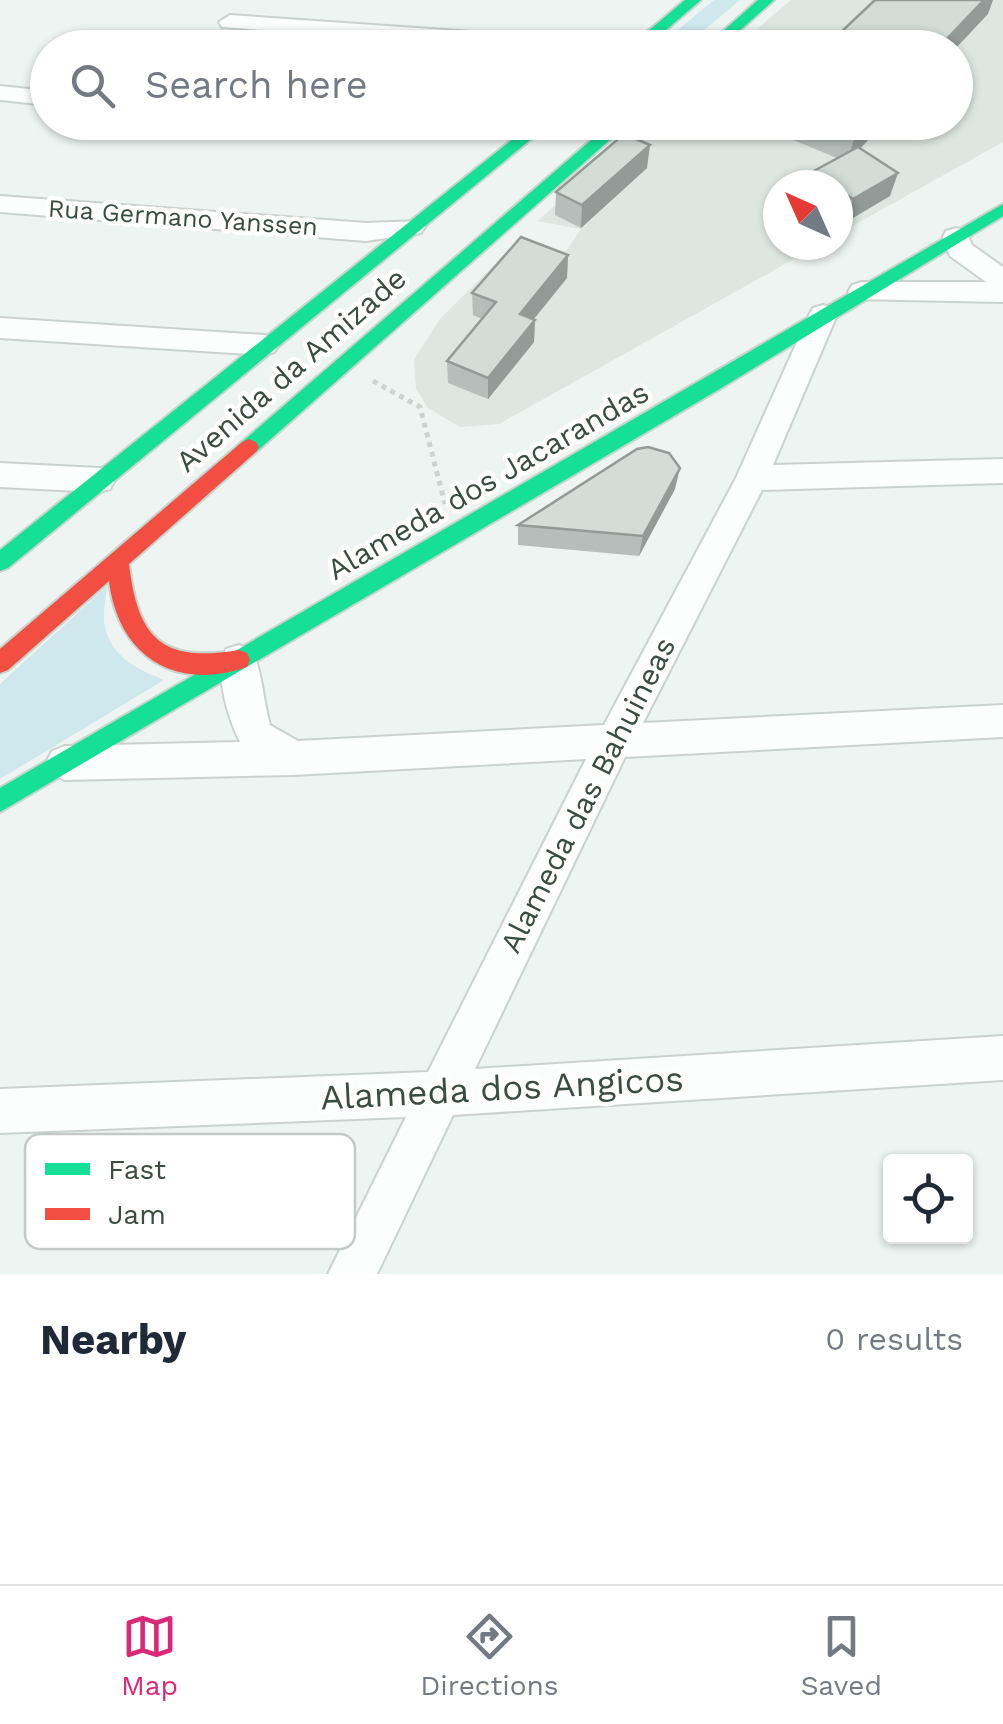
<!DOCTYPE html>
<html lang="en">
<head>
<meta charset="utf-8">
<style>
  body { margin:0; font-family:"Work Sans",sans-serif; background:#f2f2f3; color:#1f2937 }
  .controls { position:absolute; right:30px; bottom:30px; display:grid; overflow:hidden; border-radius:10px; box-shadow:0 2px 8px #0004 }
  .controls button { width:90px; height:90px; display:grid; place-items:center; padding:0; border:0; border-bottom:2px solid #e0e1e3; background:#fff; color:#1f2937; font:50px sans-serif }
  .compass { position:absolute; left:763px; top:170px; width:90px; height:90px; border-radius:50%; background:#fff; box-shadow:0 2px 8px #0004; rotate:315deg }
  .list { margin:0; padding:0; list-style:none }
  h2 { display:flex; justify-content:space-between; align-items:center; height:130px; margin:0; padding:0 40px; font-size:42px }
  h2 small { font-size:32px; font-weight:400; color:#747a83 }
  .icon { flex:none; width:55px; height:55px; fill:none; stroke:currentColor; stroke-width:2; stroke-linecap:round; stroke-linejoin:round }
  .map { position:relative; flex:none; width:1003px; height:1274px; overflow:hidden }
  .search { position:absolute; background:#fff; box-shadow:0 2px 8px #0004; left:30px; right:30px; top:30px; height:110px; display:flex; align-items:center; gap:25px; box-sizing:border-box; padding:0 35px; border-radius:55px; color:#747a83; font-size:38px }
  .sheet { height:310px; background:#fff }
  nav { display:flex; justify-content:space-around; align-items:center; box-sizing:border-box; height:140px; border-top:2px solid #e0e1e3; background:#fff; font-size:28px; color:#747a83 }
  nav a { display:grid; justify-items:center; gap:5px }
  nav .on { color:#db2777 }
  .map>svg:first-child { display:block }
</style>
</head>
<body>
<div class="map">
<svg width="1003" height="1274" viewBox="0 0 1003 1274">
  <rect width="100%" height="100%" fill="#eef4f1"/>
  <path fill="#dee6e1" d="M791,0H1003V142L838,234V185H778V245H819L499,424L460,427L428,408L416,389L414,360L439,320L512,247L566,251L581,229L537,221L650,123L956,122V48L736,47Z"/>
  <g fill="#cee8ee">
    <path d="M714,0H740L684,47L656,48Z"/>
    <path d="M107,586C106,598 102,616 105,627C111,657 139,670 164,680L0,779V684Z"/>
  </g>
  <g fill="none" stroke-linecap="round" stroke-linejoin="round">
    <defs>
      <g id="street">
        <path d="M230,15L601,41L612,48H496L222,27L219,22Z"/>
        <path d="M0,86L48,91V105L0,100Z"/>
        <path d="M391,122C420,122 526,114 543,132L531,139L403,129Z"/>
        <path d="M0,196L366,223L421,221L425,227L421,233L366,241L0,212Z"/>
        <path d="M956,228L966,231L972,245L1003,267V302L852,299L848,292L852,285L862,282H986L950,256L943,237L946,231Z"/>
        <path d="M823,305L833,308L837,315L773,465L1003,459V483L762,490L643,723L1003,705V737L625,757L475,1069L1003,1036V1080L453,1115L377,1274H328L406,1117L0,1133V1089L428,1072L586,759L294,775L65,780L52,775L46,763L52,751L65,746L240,742C228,717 214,675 226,649L239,645L252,649C262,671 263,700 270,725L298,741L604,725L736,478L809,315L813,308Z"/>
        <path d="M0,318L264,335L274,338L279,345L274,352L264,355L0,338Z"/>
        <path d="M0,463L99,468L110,471L115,480L110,489L99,492L0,487Z"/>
      </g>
      <g id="fast">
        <path d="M685,0H701L645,48H628Z"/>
        <path d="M758,0H774L720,48H704Z"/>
        <path d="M534,122H552L8,568L0,571V550Z"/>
        <path d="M612,122H630L256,452H242L239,447L242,442Z"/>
        <path d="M1003,204V216L718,390L0,812V788Z"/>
      </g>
      <path id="jam" d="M249,439L256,442L259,447L256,452L129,564C138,639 162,663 239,650L247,653L250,660L247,667C175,692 118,656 109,581L8,670L0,673V649L242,442Z"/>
    </defs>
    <use href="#street" stroke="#cbd2ce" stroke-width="4"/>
    <use href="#fast" stroke="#c5d4cc" stroke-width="4"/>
    <use href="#jam" stroke="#c5d4cc" stroke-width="4"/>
    <path stroke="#ccd4d0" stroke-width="5" stroke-dasharray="5 5" stroke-linecap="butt" d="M373,381L420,407L445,504"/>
    <use href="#street" fill="#fcfdfd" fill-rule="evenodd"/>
    <use href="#fast" fill="#16e098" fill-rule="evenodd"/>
    <use href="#jam" fill="#f24e42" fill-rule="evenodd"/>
  </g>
  <g fill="#b6bdba">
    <path d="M765,122H885L860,149L890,196L846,222L838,216V185H809L812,172L837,158L764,128Z"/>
    <path d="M647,168L581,228L555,215L556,192Z"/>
    <path d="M568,255L567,278L534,319L535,320L534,342L488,399L448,383L447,361L482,319L473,315L472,293Z"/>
    <path d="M675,489L639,556L518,545V525Z"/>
  </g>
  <g fill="#949a97">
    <path d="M984,0H993L988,14L956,48H938Z"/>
    <path d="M866,122H885L847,162L856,133Z"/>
    <path d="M650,145L647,168L581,228L582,205Z"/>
    <path d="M898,173L890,196L846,222L853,199Z"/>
    <path d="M568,255L567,278L520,336V314Z"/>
    <path d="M535,320L534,342L488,399V378Z"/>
    <path d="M680,468L675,489L639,556L643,536Z"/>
  </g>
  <g fill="#d4dcd8" stroke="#949a97" stroke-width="2.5">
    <path d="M875,0H984L938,48H824Z"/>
    <path d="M830,122H866L856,133Z"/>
    <path d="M624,134L650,145L582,205L556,192Z"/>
    <path d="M858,147L898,173L853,199L838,189V185H832L812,172Z"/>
    <path d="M521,237L568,255L520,314L535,320L488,378L447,361L496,302L472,293Z"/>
    <path d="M648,447L669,453L680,468L643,536L518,525L637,449Z"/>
  </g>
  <g text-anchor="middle" stroke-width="9" stroke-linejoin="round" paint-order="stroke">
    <g font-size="25" fill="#384c40" stroke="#fff">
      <text transform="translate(183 217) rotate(4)" y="9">Rua Germano Yanssen</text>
    </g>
    <g font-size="30" fill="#384c40" stroke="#fff">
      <text transform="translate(291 370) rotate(-41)" y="10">Avenida da Amizade</text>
      <text transform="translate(488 481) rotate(-30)" y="10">Alameda dos Jacarandas</text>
      <text transform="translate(588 795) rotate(-63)" y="10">Alameda das Bahuineas</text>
    </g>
    <g font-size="35" fill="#384c40" stroke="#fff">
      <text transform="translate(502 1088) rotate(-3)" y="12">Alameda dos Angicos</text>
    </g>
  </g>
  <rect x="25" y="1134" width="330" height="115" rx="15" fill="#fff" stroke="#c3c9c6" stroke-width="2.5"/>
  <rect x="45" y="1163" width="45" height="12" fill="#16e098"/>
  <rect x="45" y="1208" width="45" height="12" fill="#f24e42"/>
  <g font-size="28" fill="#384c40">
    <text x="108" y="1179">Fast</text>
    <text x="108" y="1224">Jam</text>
  </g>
</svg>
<div class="controls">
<button><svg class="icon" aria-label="locate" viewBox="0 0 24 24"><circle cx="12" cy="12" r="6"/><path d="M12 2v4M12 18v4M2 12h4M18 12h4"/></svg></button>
</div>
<svg class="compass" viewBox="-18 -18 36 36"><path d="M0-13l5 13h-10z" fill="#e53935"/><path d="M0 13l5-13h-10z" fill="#747a83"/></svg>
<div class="search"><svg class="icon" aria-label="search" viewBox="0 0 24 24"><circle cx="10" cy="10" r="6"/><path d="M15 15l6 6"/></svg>Search here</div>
</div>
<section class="sheet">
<h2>Nearby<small>0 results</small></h2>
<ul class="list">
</ul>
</section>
<nav>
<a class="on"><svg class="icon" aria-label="map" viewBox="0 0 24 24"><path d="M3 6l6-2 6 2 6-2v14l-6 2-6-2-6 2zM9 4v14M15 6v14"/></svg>Map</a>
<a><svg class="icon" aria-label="directions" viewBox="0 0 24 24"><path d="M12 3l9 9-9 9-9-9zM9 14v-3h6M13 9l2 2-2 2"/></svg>Directions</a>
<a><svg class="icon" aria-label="saved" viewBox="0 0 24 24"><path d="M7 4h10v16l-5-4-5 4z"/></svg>Saved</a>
</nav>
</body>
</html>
